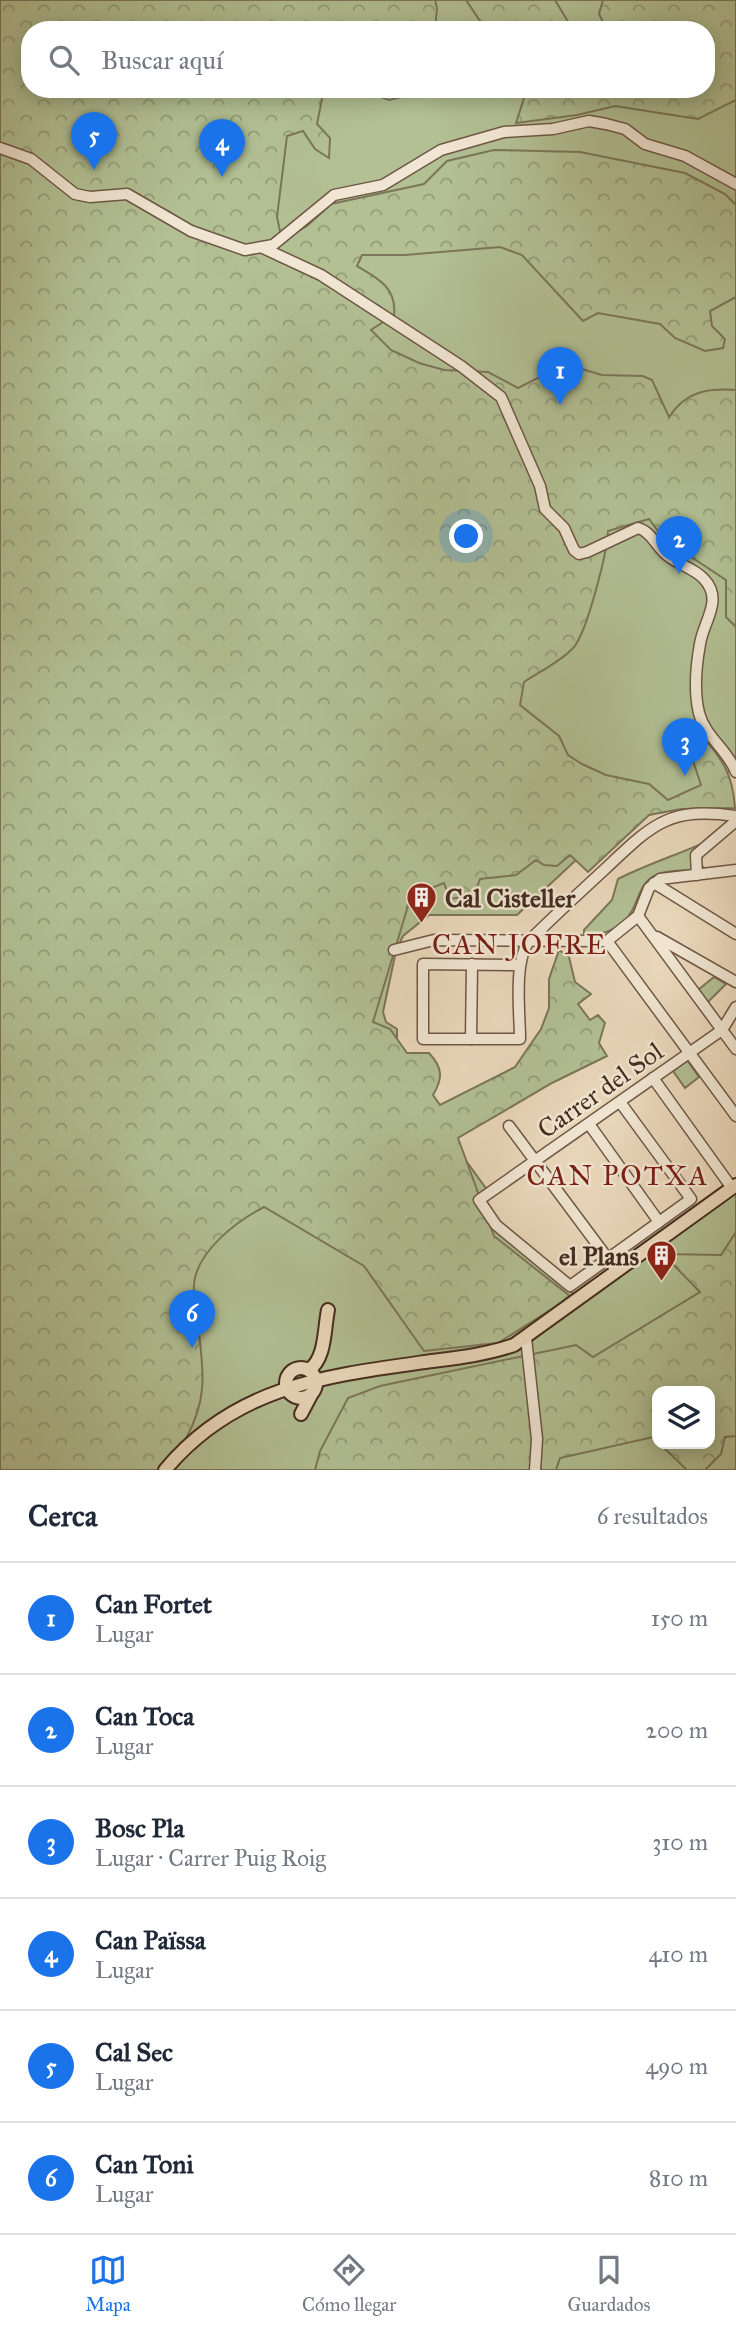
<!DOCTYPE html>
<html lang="es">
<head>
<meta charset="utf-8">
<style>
  body { margin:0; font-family:"IM FELL Great Primer",serif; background:#f2f2f3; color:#1f2937 }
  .controls { position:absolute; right:21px; bottom:21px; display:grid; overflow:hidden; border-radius:14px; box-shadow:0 4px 18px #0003 }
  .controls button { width:63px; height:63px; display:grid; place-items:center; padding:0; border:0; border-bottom:2px solid #e0e1e3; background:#fff; color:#1f2937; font:35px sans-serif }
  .you { position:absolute; left:467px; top:537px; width:24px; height:24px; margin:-18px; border:5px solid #fff; border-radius:50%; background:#1a73e8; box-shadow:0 0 0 10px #1a73e833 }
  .badge { display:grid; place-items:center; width:46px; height:46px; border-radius:50%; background:#1a73e8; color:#fff; font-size:23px; font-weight:700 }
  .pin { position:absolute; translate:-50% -58px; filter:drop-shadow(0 2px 4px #0008) }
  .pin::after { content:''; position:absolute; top:37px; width:24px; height:21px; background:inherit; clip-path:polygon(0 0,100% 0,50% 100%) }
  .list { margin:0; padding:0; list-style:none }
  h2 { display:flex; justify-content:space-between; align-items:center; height:91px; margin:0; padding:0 28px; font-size:30px }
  h2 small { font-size:23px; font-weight:400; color:#747a83 }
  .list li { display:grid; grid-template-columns:46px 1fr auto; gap:21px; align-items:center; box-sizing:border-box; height:112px; padding:0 28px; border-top:2px solid #e0e1e3 }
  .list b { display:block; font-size:26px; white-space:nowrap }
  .list p { margin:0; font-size:23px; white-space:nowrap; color:#747a83 }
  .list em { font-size:23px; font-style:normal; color:#747a83 }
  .icon { flex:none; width:38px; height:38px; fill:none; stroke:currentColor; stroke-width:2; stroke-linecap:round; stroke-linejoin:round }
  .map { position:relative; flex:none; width:736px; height:1470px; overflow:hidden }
  .search { position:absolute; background:#fff; box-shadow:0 4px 18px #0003; left:21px; right:21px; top:21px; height:77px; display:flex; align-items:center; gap:18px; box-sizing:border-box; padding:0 24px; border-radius:28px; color:#747a83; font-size:26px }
  .sheet { height:763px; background:#fff }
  nav { display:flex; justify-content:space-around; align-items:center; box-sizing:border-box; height:98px; border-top:2px solid #e0e1e3; background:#fff; font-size:19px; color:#747a83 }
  nav a { display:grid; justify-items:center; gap:4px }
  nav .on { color:#1a73e8 }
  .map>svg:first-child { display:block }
</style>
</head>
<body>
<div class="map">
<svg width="736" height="1470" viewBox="0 0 736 1470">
  <defs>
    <pattern id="forest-crowns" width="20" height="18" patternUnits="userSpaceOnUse" patternTransform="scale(1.75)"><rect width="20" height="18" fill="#b2c094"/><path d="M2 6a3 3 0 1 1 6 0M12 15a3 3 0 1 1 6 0" fill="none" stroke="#929c78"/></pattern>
  </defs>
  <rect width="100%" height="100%" fill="#ead8bb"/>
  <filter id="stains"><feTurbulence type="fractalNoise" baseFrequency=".00286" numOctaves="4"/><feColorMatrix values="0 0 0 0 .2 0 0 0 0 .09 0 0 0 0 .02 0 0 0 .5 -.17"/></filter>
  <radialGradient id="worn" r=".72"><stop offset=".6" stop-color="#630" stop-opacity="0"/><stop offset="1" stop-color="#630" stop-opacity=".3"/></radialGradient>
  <g fill="#b2c094" stroke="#7b7659" stroke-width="2" fill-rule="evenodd">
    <path d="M0,0H736V775L733,769L591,846L517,915H429L403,936L396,951L383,1012L386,1022L397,1029V1066L488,1191L475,1201L549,1274L580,1299L736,1185V1470H0ZM30,30H706V89H30ZM657,1391H710V1444H657Z"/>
    <path d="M736,826L701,855V865L706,870C691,871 670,869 656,875C627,888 648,931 584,936V930L612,900L618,879C657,859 699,849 736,826Z"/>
    <path d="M714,977L726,984L707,1003L698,990Z"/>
    <path d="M687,1060L699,1077L685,1088L673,1071Z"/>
  </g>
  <g fill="url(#forest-crowns)" stroke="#7b7659" stroke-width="2">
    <path d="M0,0H435L437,8L435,30H30V89H324L317,124L330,138L329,158L315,149L303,131L287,136L277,217L282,241L307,226L331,204L424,184L447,161L494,150L580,152L685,173L725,194L736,205V297L710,311L712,326L725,339L723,348L705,351L675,338L660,324L598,313L583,321L522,255L500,247L405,255H362L357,266C378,278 397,288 394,315L371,330L391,350L419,363L444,370L488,372L518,388L565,364L602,375L643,376L652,380L669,417C686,391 708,388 736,390V627L726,617V580L664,539L649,519L608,531C607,554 587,631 574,647C562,661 539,672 524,682L520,705L559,736L568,755L582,764L606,775L649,784L668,800L701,785L692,758L699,751L698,731C721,757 733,773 735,808L681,809L649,815L588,872L570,855L557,866L544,865L536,860L516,875L480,879L474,895L450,899L444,883L411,896L373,1022L390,1029L407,1053H429C443,1068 443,1078 433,1095L440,1105L515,1067L541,1029L549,1008V979L559,950L569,957L575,982L591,994L578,1004L590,1020L598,1015L605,1023L599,1043L607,1056L552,1083L458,1138L494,1236L571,1297L498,1343L424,1351L364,1266L264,1207C237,1221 197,1251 194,1284C193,1294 196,1306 197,1316C202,1364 211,1395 185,1440C178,1451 173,1463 163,1470H0Z"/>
    <path d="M466,0H555L573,30H486Z"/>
    <path d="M603,0H736V100L698,119L615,106L577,115L516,123L527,89H706V30H607L599,14Z"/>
    <path d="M358,89H413L411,95L389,100Z"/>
    <path d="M736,1232V1436L725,1437L721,1454L705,1470H687L660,1444H710V1391H657V1441L653,1437L560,1458L556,1470H315L320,1451L348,1398L380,1386L576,1345L593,1357L700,1292L663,1254L721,1255Z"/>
  </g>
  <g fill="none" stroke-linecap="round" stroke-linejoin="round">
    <defs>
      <g id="minor">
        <path d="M0,148L31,159L75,194L90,197L127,194L191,231L245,250L273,245L334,195L383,185L441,150L504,132L553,129L589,121L606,124L625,129L645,144L685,156L736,184"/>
        <path d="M263,248L321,275L461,366L501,397L540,486L545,509L564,528L574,550L579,554L587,552L638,528C652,532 656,547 668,556C679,565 694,568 704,579C724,600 703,622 700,644C696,666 694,692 699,713C705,737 728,750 736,772"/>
        <path d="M697,875L696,855L736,821"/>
        <path d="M654,883L736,934"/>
        <path d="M638,916L736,1049"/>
        <path d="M657,937L736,982"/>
        <path d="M607,941L736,1116"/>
        <path d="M394,950L434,940L607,941L638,916L649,888L660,879L736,870"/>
        <path d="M520,965L423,964V1039H520C520,1013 513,960 530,940C554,916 579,893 604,870C651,826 667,806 736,816"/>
        <path d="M471,1039L472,964"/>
        <path d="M653,1078L732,1188"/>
        <path d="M620,1102L691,1199L570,1286L496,1225L479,1200L722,1030L736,1007"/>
        <path d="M589,1124L659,1222"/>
        <path d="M509,1126L617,1271"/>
        <path d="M526,1338L537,1439L535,1470"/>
      </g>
      <g id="major">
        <circle cx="301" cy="1383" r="15"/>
        <path d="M309,1370C326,1358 324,1329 328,1310"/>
        <path d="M301,1414L311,1395"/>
        <path d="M165,1470C234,1387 324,1376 425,1362C455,1358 485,1355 514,1345L736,1185"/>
      </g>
    </defs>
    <use href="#minor" stroke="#6e5745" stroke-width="13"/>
    <use href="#major" stroke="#442c1e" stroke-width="16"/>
    <use href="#minor" stroke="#f1e6d3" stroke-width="10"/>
    <use href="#major" stroke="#ead8bb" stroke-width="12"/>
  </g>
  <defs>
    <symbol id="building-pin" viewBox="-11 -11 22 30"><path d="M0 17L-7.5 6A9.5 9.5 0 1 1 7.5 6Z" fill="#8f2418" stroke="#f1e6d3"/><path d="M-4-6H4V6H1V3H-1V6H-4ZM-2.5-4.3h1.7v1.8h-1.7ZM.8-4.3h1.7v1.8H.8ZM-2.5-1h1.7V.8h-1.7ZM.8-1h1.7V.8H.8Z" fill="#fff"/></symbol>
  </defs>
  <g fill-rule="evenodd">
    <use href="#building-pin" x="404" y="880" width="35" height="47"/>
    <use href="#building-pin" x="644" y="1238" width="35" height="47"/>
  </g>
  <g text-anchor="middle" stroke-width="5" stroke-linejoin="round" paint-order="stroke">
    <g font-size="26" font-weight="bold" fill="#442c1e" stroke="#f1e6d3" text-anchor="start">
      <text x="445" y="907">Cal Cisteller</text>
      <text x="639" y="1265" text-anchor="end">el Plans</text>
    </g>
    <g font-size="26" fill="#442c1e" stroke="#f1e6d3">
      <text transform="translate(600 1090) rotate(-35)" y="9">Carrer del Sol</text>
    </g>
    <g font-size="28" letter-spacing="2" fill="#7a1f14" stroke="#f1e6d3">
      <text x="520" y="954">CAN JOFRE</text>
      <text x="618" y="1185">CAN POTXA</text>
    </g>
  </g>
  <rect width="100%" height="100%" filter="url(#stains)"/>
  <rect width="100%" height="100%" fill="url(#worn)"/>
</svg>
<div class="controls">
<button><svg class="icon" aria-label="layers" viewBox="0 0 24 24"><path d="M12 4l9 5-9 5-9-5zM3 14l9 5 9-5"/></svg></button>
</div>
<div class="you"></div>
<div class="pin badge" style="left:560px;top:405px">1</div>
<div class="pin badge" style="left:679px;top:574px">2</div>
<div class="pin badge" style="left:685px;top:776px">3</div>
<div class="pin badge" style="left:222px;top:177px">4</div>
<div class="pin badge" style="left:94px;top:170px">5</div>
<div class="pin badge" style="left:192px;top:1348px">6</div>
<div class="search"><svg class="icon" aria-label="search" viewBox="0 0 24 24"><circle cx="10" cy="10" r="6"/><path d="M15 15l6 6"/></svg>Buscar aquí</div>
</div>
<section class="sheet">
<h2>Cerca<small>6 resultados</small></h2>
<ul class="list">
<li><span class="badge">1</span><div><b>Can Fortet</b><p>Lugar</p></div><em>150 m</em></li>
<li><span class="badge">2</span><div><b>Can Toca</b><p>Lugar</p></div><em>200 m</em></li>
<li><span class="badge">3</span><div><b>Bosc Pla</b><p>Lugar · Carrer Puig Roig</p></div><em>310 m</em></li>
<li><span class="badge">4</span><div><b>Can Païssa</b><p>Lugar</p></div><em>410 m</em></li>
<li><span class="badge">5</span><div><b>Cal Sec</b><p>Lugar</p></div><em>490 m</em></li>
<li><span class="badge">6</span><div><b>Can Toni</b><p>Lugar</p></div><em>810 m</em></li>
</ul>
</section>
<nav>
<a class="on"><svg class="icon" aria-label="map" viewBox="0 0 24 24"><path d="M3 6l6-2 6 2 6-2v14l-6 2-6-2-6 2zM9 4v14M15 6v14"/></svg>Mapa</a>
<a><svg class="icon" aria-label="directions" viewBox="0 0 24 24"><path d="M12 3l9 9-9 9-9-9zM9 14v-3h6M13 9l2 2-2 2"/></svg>Cómo llegar</a>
<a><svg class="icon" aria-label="saved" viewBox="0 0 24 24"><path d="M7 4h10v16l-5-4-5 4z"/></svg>Guardados</a>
</nav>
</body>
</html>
